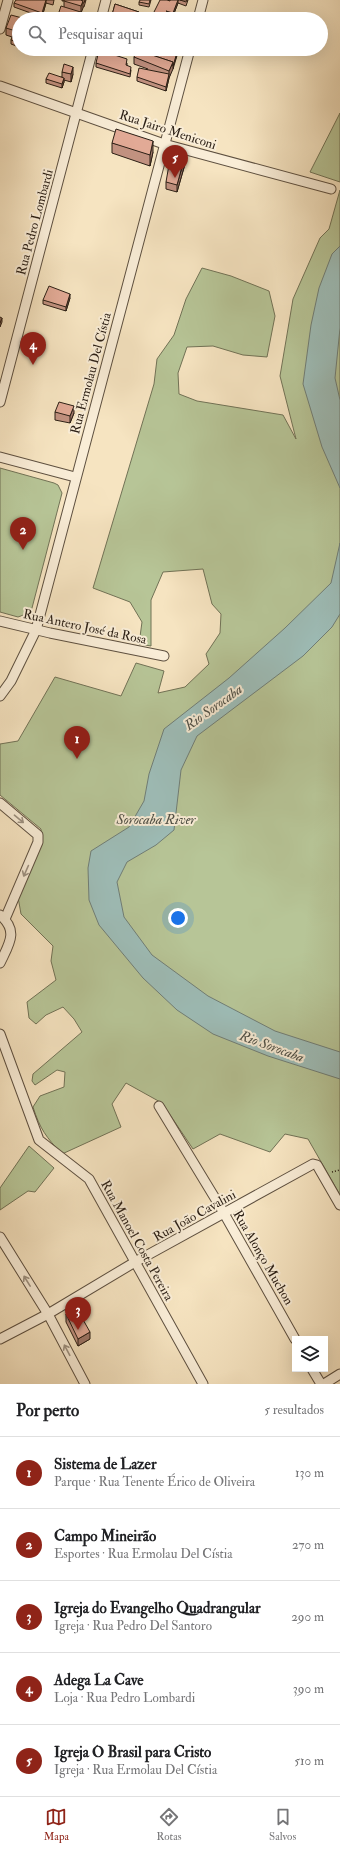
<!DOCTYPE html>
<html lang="pt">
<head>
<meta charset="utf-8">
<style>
  body { margin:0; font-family:"IM FELL Double Pica",serif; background:#f2f2f2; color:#202124 }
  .controls { position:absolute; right:12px; bottom:12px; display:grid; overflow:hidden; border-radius:0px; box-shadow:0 4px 16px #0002 }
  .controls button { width:36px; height:36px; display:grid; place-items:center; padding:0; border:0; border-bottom:1px solid #e0e0e0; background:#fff; color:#202124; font:20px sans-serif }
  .you { position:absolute; left:178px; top:918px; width:14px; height:14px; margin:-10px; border:3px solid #fff; border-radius:50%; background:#1a73e8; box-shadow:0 0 0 6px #1a73e833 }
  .badge { display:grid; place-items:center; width:26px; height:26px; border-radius:50%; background:#8f2418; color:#fff; font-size:13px; font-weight:700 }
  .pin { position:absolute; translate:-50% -33px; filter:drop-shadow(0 1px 2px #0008) }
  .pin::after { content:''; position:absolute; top:21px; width:14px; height:12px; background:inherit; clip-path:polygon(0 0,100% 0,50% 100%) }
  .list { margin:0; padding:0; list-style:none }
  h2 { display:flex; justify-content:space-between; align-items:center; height:52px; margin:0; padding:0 16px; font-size:17px }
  h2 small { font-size:13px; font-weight:400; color:#757577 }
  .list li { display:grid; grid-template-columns:26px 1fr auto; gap:12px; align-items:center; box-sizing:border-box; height:72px; padding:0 16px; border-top:1px solid #e0e0e0 }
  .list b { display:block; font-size:15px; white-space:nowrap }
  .list p { margin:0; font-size:13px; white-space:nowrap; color:#757577 }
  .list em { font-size:13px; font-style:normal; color:#757577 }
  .icon { flex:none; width:22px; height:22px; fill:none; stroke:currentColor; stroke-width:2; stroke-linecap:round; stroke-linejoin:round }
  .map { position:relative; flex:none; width:340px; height:1384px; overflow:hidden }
  .search { position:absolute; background:#fff; box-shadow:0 4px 16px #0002; left:12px; right:12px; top:12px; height:44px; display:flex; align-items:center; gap:10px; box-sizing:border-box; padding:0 14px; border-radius:22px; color:#757577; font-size:15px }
  .sheet { height:412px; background:#fff }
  nav { display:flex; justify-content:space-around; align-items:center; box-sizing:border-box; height:56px; border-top:1px solid #e0e0e0; background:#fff; font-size:11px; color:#757577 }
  nav a { display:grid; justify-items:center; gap:2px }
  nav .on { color:#8f2418 }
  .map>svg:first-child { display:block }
</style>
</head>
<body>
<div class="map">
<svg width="340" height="1384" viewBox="0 0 340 1384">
  <rect width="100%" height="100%" fill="#f6e4c1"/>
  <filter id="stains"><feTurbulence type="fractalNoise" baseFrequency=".005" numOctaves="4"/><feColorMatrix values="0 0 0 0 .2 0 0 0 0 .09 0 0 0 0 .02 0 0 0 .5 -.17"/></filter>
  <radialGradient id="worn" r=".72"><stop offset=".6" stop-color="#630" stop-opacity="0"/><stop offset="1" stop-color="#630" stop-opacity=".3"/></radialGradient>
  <g fill="#b7c597" stroke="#717256">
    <path d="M340,113V182L310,172Z"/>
    <path d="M340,190V1195L308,1139L285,1134L270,1152L220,1134L193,1149L162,1103L126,1083L112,1104L121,1127L62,1154C46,1137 40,1129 33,1107L40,1096L64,1087L65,1072L57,1070L35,1085L32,1081L33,1074L82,1032L74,1019L63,1007L46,1015L36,1024L29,1018L27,1002L56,980L51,961L53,946L21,914L18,897L41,841V829L0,795V744L18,741L55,677L121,696L136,663L164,671L158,693L185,687L209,664L206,654L220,633L221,614L212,604L203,569L163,572L151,600V646L139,644L142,622L130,602L93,588L154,384L157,359L174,335L186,299L202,268L231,276L269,291L275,316L267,357L243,355L213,346L187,347L178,373L179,394L197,401L283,415L296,439L280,376L293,299L320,238L329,229Z"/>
    <path d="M0,468L54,483L58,485L62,493L32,608L29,613L18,617L0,612Z"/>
    <path d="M29,1146L54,1168L35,1192L28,1191L0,1210V1188Z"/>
  </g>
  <g fill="#9ebeb9" stroke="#707e77">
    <path d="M340,246V328L335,378L340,400V488L322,447L303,384L311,325L319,288L332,254Z"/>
    <path d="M340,543V614L332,627L303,656L197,736L181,770L174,830L156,845L127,862L117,882L124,917L152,955L208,996L275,1031L340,1052V1079L268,1056L213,1034L177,1010L143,978L99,925L89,900L88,868L91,851L129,827L144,801L149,774L164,729L229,678L285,628L331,583Z"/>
  </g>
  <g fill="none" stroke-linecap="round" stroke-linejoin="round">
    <defs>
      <g id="minor">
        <path d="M101,19L106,0"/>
        <path d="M198,19L203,0"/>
        <path d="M0,29L8,0"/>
        <path d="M0,86L164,144L331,189"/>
        <path d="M0,402L93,49"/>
        <path d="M0,457L75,477"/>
        <path d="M0,621L50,633L164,656"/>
        <path d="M0,696L11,681L36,630L190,49"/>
        <path d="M0,803L38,835V842L5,919"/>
        <path d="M0,963C9,944 19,931 0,915"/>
        <path d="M0,1034L39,1140L89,1179L203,1384"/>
        <path d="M159,1106L221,1208L295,1339"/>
        <path d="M0,1237L48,1314L85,1384"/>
        <path d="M0,1339L48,1314L135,1262L313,1164L317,1165L340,1205"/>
        <path d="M312,1369L321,1384"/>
        <path d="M324,1384L340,1374"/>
      </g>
    </defs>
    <use href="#minor" stroke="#5e5040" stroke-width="11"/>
    <path stroke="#2b1f15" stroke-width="1.5" stroke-dasharray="1 2" stroke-linecap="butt" d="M332,1172L340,1170"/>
    <use href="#minor" stroke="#f9edd7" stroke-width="9"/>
  </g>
  <g fill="#c29281" stroke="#2b1f15">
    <path d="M22,0H54L53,5L46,3L42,17L14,7V3Z"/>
    <path d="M62,0H86L84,7H83L81,12L84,16L83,19H57V18L64,7V1H62Z"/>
    <path d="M151,0L149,7L139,5V2Z"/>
    <path d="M168,0H188L186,6L178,3L173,16L168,15L167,19H148L152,18V16Z"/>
    <path d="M115,4L139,12V19H112V15Z"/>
    <path d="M19,19V47L11,44V40L12,37L6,35V28Z"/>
    <path d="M25,49H31L30,51Z"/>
    <path d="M112,49H131L128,55Z"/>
    <path d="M179,49L169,78L166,91L137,81V77L148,69L134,64V57L151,52Z"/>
    <path d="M96,63H127V65L131,70L130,77L96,67Z"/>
    <path d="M62,72L73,74L71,82L64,80V82L62,88L46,83V79L62,77Z"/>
    <path d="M112,143L153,152L150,166L112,153Z"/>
    <path d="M185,164L177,192L166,189V182Z"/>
    <path d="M70,298L66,311L43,304V300Z"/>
    <path d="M55,412L74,413L70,423L55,420Z"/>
    <path d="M66,1314L90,1339L78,1346L66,1322Z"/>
  </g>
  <g fill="#9e7769" stroke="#2b1f15">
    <path d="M46,0V3L42,17V13Z"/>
    <path d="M178,0V3L173,16V13Z"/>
    <path d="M83,1V8L81,13V6Z"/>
    <path d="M123,13V19H121V17Z"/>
    <path d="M129,49H131L128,55V51Z"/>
    <path d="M178,49H179L173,69V66Z"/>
    <path d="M173,62V69L169,78L166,91V87L169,74V71Z"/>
    <path d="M73,67V74L71,82V74Z"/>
    <path d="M64,78V82L62,88V84Z"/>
    <path d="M153,141V152L150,166V155Z"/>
    <path d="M185,156V164L177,192V185Z"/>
    <path d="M70,294V298L66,311V307Z"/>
    <path d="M2,318V322L0,327V323Z"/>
    <path d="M74,406V413L70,423V416Z"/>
    <path d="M90,1332V1339L78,1346V1339Z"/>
  </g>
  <g fill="#e2aa96" stroke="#2b1f15">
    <path d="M16,0H46L42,13L14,3Z"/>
    <path d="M64,0H81L83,1L81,6L64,1Z"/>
    <path d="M81,0H85L84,3H83V1Z"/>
    <path d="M140,0H150L149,4L139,2Z"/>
    <path d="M160,0H167L170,1V0H178L173,13L166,11L168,12L166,19H160L152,16Z"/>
    <path d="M180,0H187L186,2Z"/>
    <path d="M115,4L139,12L138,17L123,13L121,17L112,15Z"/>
    <path d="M61,6L84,13L82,19H62L57,18Z"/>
    <path d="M11,15L26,19H19V32L6,28Z"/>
    <path d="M149,17L155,19H148Z"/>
    <path d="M14,34L19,36V43L11,40Z"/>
    <path d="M123,49H129L128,51Z"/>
    <path d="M139,49H143L151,52L152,49H178L173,66V62L139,51Z"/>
    <path d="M99,50L127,59L126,65L131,67L130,74L96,63Z"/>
    <path d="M137,50L173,62L169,71L134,57Z"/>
    <path d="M64,64L73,67L71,74L62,72Z"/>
    <path d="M139,68L169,74L166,87L137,77Z"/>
    <path d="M49,73L64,78L62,84L46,79Z"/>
    <path d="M116,129L153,141L150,155L112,143Z"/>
    <path d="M178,154L185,156L177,185L166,182L170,159Z"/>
    <path d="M49,286L70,294L66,307L43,300Z"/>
    <path d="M0,317L2,318L0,323Z"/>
    <path d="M59,402L74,406L70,416L55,412Z"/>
    <path d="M77,1309L90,1332L78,1339L66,1314Z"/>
  </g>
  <defs><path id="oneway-shaft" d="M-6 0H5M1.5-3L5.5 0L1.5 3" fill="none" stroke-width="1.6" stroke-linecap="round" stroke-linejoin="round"/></defs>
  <g stroke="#9c9080">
    <use href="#oneway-shaft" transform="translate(19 819) rotate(40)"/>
    <use href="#oneway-shaft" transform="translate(26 871) rotate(114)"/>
    <use href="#oneway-shaft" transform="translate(27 1281) rotate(-122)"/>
    <use href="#oneway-shaft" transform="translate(67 1350) rotate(-118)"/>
  </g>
  <g text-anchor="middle" stroke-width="4" stroke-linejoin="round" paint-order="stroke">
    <g font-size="13" fill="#2b1f15" stroke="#f9edd7">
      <text transform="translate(168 129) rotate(18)" y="5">Rua Jairo Meniconi</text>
      <text transform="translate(34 222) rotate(-75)" y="5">Rua Pedro Lombardi</text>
      <text transform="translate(90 373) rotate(-75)" y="5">Rua Ermolau Del Cístia</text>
      <text transform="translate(85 626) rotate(12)" y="5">Rua Antero José da Rosa</text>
      <text transform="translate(194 1215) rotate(-29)" y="5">Rua João Cavalini</text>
      <text transform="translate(138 1240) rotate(61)" y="5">Rua Manoel Costa Pereira</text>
      <text transform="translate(264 1257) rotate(60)" y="5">Rua Alonço Muchon</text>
    </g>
    <g font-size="14" font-style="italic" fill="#4e4f46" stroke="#f9edd7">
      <text transform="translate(213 707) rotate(-36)" y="5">Rio Sorocaba</text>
      <text x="156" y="824">Sorocaba River</text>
      <text transform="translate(272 1046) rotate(20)" y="5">Rio Sorocaba</text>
    </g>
  </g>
  <rect width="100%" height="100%" filter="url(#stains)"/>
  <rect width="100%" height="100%" fill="url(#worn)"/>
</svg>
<div class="controls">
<button><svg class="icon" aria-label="layers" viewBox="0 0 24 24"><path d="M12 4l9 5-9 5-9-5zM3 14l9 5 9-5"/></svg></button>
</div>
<div class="you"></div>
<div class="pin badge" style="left:77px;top:759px">1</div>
<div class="pin badge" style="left:23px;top:550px">2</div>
<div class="pin badge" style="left:78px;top:1330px">3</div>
<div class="pin badge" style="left:33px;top:365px">4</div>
<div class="pin badge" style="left:175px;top:178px">5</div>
<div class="search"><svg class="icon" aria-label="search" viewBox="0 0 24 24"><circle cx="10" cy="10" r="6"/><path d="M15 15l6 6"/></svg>Pesquisar aqui</div>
</div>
<section class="sheet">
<h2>Por perto<small>5 resultados</small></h2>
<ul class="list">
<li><span class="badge">1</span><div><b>Sistema de Lazer</b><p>Parque · Rua Tenente Érico de Oliveira</p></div><em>130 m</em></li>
<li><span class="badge">2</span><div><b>Campo Mineirão</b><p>Esportes · Rua Ermolau Del Cístia</p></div><em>270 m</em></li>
<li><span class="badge">3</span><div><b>Igreja do Evangelho Quadrangular</b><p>Igreja · Rua Pedro Del Santoro</p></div><em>290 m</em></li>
<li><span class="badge">4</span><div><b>Adega La Cave</b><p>Loja · Rua Pedro Lombardi</p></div><em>390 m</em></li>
<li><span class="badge">5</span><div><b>Igreja O Brasil para Cristo</b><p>Igreja · Rua Ermolau Del Cístia</p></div><em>510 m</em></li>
</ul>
</section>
<nav>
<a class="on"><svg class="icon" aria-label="map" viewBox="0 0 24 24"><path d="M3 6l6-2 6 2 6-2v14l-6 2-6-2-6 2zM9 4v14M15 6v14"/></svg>Mapa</a>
<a><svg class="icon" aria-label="directions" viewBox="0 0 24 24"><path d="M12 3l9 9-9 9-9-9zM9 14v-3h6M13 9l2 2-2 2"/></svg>Rotas</a>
<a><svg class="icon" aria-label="saved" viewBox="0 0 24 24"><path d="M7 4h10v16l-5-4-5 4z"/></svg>Salvos</a>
</nav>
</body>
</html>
